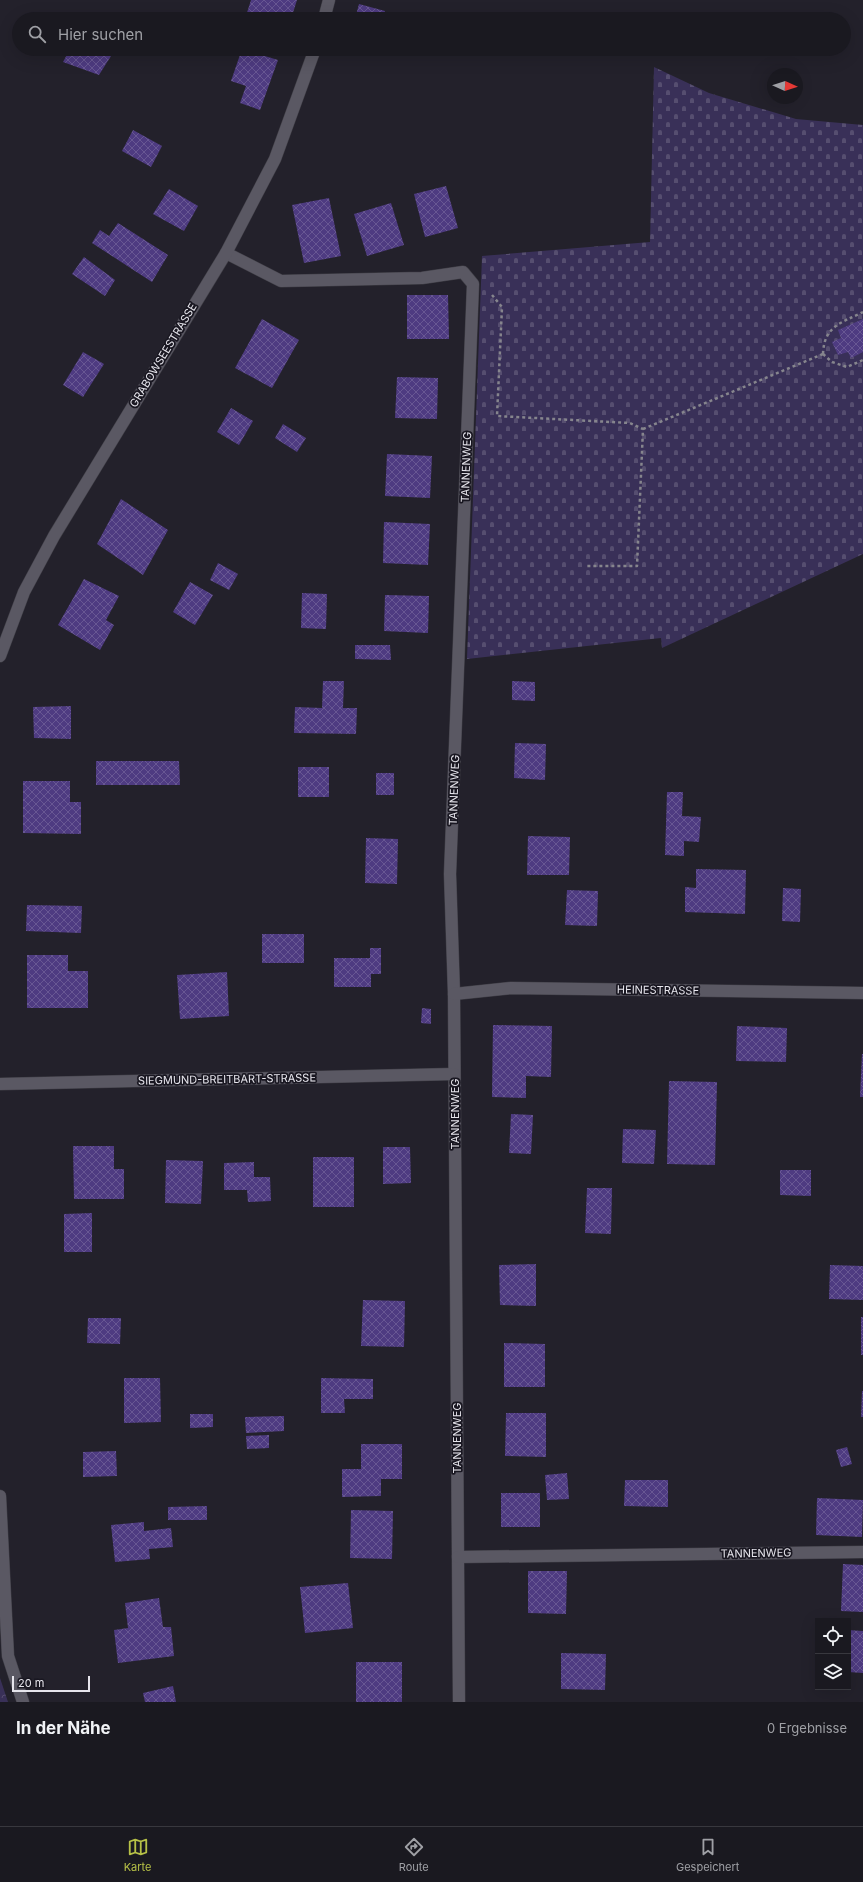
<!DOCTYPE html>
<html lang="de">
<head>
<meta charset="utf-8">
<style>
  body { margin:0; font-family:Inter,sans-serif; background:#27262d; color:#f1f3f6 }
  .controls { position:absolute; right:12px; bottom:12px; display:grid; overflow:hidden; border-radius:0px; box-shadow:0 4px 16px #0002 }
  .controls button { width:36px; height:36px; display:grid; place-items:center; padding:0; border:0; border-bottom:1px solid #38383e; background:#1a1920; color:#f1f3f6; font:20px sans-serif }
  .compass { position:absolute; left:767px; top:68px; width:36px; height:36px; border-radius:50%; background:#1a1920; box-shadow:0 4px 16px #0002; rotate:93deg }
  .scale { position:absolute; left:12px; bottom:10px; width:78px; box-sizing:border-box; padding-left:4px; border:2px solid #e6e5ec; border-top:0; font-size:11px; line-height:14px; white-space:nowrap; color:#e6e5ec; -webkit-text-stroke:3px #191721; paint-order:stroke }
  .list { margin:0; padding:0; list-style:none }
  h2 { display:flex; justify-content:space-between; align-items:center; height:52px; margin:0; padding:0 16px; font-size:17px }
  h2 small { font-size:13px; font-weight:400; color:#9fa0a5 }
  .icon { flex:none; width:22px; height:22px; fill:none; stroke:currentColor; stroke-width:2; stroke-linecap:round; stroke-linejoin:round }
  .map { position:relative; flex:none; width:863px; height:1702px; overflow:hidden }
  .search { position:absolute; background:#1a1920; box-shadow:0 4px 16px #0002; left:12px; right:12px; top:12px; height:44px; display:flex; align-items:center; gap:10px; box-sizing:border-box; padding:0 14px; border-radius:22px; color:#9fa0a5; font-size:15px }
  .sheet { height:124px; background:#1a1920 }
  nav { display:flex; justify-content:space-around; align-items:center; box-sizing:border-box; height:56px; border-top:1px solid #38383e; background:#1a1920; font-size:11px; color:#9fa0a5 }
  nav a { display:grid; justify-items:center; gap:2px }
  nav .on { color:#b7c147 }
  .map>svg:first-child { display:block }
</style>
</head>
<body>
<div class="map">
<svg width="863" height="1702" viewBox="0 0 863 1702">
  <defs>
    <pattern id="forest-crowns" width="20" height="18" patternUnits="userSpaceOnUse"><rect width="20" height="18" fill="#393058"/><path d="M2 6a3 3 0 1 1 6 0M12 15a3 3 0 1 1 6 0" fill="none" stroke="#564e70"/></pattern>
    <pattern id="cemetery-stones" width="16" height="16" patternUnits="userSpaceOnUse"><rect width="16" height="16" fill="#393058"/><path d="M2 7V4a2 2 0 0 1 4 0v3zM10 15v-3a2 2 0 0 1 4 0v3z" fill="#564e70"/></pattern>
    <pattern id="building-cross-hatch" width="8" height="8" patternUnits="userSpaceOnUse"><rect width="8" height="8" fill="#4e3b81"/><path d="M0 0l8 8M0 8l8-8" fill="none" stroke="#685793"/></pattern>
  </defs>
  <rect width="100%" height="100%" fill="#23212b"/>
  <path fill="url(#forest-crowns)" d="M0,1678L8,1702H0Z"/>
  <path fill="url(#cemetery-stones)" d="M654,67L709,93L796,119L863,125V554L662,648L661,638L467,659L482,256L650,242Z"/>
  <g fill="url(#building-cross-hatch)">
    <path d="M251,0H297L291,19H245Z"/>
    <path d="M359,4L385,11L383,19H355Z"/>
    <path d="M70,49H95L111,56L99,75L63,62Z"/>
    <path d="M242,49L278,60L260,110L240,103L246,86L231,81Z"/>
    <path d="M794,49H812L811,53Z"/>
    <path d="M133,130L162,146L151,167L122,151Z"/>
    <path d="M446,186L458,228L425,237L414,194Z"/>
    <path d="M169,189L198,206L184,231L153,214Z"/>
    <path d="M329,198L341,256L304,263L292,205Z"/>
    <path d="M391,203L404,245L367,256L354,214Z"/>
    <path d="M118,223L168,255L152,282L92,243L100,230L109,236Z"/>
    <path d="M84,257L115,280L105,296L72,274Z"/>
    <path d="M407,295H448L449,339H407Z"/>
    <path d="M262,319L299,340L272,388L235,368Z"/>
    <path d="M863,319V352L851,358L848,352L838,355L832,342L841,338L838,330Z"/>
    <path d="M83,352L104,364L83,397L63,385Z"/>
    <path d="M397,377L438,378L437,419L395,418Z"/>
    <path d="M231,408L253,421L239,445L217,432Z"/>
    <path d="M283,424L306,438L297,452L275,438Z"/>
    <path d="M387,454L432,456L430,498L385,496Z"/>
    <path d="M121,499L168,530L143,575L97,544Z"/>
    <path d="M384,522L430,524L428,565L383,563Z"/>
    <path d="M218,563L238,574L229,590L210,580Z"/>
    <path d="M84,579L119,596L106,620L114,625L100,650L58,625Z"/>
    <path d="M190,582L213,595L195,625L173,612Z"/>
    <path d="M302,593L327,594L326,629L301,628Z"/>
    <path d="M385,595L429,596L428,633L384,631Z"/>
    <path d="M355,645H390L391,660L355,659Z"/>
    <path d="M323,681H344L343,708H357L356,734L294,733L295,707L322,708Z"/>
    <path d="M512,681L535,682V701L512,700Z"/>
    <path d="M71,706V739L34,738L33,707Z"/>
    <path d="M515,743L546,744L545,780L514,778Z"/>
    <path d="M96,761H179L180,785H96Z"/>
    <rect x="298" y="767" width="31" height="30"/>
    <rect x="376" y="773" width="18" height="22"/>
    <path d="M23,781H70V802H81V834L23,833Z"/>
    <path d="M667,792H683L682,816L701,817L699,842L684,841V856L665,855Z"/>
    <path d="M528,836L570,837L569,875H527Z"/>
    <path d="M366,838L398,839L397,884L365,883Z"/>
    <path d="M696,869L746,870L745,914L685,912V887L696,888Z"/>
    <path d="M783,888L801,889L800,922L782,921Z"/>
    <path d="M567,890L598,891L597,926L565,925Z"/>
    <path d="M27,905L82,906L81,933L26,931Z"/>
    <rect x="262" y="934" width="42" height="29"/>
    <path d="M370,948H381V974H371V987H334V958H370Z"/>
    <path d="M27,955H68V971H88V1008H27Z"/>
    <path d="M227,972L229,1016L180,1019L177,975Z"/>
    <path d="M422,1008L431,1009V1024L421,1023Z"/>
    <path d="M493,1025L552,1026L551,1077L526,1076V1098L492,1097Z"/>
    <path d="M737,1026L787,1028L786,1062L736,1061Z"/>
    <path d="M862,1054H863V1097H860Z"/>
    <path d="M669,1081L717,1082L715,1165L667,1164Z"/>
    <path d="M511,1114L533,1115L531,1154L509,1153Z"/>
    <path d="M623,1129L656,1130L654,1164L622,1163Z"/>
    <path d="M73,1146H114V1169H124V1199H74Z"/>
    <path d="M383,1147H410L411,1183L383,1184Z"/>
    <rect x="313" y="1157" width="41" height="50"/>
    <path d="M166,1160L203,1161L201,1204L165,1203Z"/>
    <path d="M254,1162V1177H270L271,1201L248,1202L247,1190H224V1163Z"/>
    <path d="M780,1170H811V1196L780,1195Z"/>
    <path d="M587,1188H612L611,1234L585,1233Z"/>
    <path d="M92,1213V1252H64V1214Z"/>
    <path d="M536,1264V1306L500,1305L499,1265Z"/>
    <path d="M830,1265L863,1266V1300L829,1299Z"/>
    <path d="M363,1300L405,1301L404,1347L361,1346Z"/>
    <rect x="861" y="1317" width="2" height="38"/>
    <path d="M88,1318H121L120,1344L87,1343Z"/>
    <path d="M504,1343L545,1344V1387H504Z"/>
    <path d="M124,1378H160L161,1422L124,1423Z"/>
    <path d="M321,1378L373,1379V1399H344L345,1413H321Z"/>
    <path d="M862,1391H863V1417H861Z"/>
    <path d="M506,1413H546V1457L505,1456Z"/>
    <path d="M190,1414H213V1427L190,1428Z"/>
    <path d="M284,1416V1431L246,1433L245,1417Z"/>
    <path d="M269,1435V1448L247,1449L246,1436Z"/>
    <path d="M361,1444H402V1479H381V1496L342,1497V1469H361Z"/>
    <path d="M847,1447L852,1464L841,1467L836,1450Z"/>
    <path d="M116,1451L117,1476L83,1477V1452Z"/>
    <path d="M567,1473L569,1499L547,1500L545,1475Z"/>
    <path d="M625,1480H668V1507L624,1506Z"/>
    <rect x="501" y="1493" width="39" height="34"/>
    <path d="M817,1498L863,1500L862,1537L816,1535Z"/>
    <path d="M207,1506V1520H168V1507Z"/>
    <path d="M351,1510L393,1511L392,1559L350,1558Z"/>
    <path d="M144,1522V1531L171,1528L173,1547L149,1549L150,1559L115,1562L111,1525Z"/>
    <path d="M843,1564L863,1565V1612L841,1611Z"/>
    <path d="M528,1571H567L566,1614L528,1613Z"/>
    <path d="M348,1583L353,1628L305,1633L300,1587Z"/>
    <path d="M159,1598L163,1627H171L174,1656L118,1663L114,1630L128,1628L125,1603Z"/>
    <path d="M848,1630L863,1631V1673L848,1672Z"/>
    <path d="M561,1653L606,1654L605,1690L561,1689Z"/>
    <rect x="356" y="1662" width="46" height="40"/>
    <path d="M173,1686L176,1702H145L143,1693Z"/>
  </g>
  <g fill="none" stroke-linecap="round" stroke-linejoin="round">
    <defs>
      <g id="minor">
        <path d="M324,19L329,0"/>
        <path d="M226,253L281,281L422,278L463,272L473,284L450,874L454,994L459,1702"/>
        <path d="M0,656L24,592L54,536L226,253L275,159L315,49"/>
        <path d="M454,994L511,988L863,993"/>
        <path d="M0,1084L454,1074"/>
        <path d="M0,1496L8,1656L23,1702"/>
        <path d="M458,1557L863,1552"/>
      </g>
    </defs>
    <use href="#minor" stroke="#403f47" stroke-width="13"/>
    <g stroke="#86858d" stroke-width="2.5" stroke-dasharray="3 3" stroke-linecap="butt">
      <path d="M492,295L502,307L497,416L630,423L643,429L637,566H586"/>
      <path d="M823,354C824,326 841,323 863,312"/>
      <path d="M823,354L832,362L847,367L863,360"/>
      <path d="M643,429L823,354"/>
    </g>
    <use href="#minor" stroke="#5a5863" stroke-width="12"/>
  </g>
  <g text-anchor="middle" stroke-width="3.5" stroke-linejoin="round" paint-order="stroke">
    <g font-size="11" fill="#e6e5ec" stroke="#191721">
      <text transform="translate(163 355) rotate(-59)" y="4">GRABOWSEESTRASSE</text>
      <text transform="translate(466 467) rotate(-88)" y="4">TANNENWEG</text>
      <text transform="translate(454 790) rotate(-88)" y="4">TANNENWEG</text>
      <text transform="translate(658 990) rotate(1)" y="4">HEINESTRASSE</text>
      <text transform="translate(227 1079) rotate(-1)" y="4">SIEGMUND-BREITBART-STRASSE</text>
      <text transform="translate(455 1114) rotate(-90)" y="4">TANNENWEG</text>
      <text transform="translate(457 1438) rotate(-90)" y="4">TANNENWEG</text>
      <text transform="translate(756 1553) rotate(-1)" y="4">TANNENWEG</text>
    </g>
  </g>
</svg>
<div class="controls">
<button><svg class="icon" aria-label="locate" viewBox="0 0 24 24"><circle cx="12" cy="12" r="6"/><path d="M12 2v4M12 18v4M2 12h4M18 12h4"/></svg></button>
<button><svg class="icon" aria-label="layers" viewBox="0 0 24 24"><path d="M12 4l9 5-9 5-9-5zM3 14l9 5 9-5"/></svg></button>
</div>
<svg class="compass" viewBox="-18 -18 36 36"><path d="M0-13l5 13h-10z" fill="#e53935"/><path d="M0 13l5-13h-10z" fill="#9fa0a5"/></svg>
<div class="scale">20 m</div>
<div class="search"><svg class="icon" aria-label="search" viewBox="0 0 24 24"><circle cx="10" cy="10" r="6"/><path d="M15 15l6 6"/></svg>Hier suchen</div>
</div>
<section class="sheet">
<h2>In der Nähe<small>0 Ergebnisse</small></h2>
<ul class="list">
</ul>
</section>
<nav>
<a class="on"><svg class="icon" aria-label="map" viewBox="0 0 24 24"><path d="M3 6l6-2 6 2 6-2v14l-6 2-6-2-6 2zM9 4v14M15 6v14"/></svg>Karte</a>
<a><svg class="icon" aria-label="directions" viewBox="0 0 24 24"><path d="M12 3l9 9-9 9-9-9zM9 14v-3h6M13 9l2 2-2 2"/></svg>Route</a>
<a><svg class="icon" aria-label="saved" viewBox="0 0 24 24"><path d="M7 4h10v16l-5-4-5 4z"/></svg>Gespeichert</a>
</nav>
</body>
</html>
